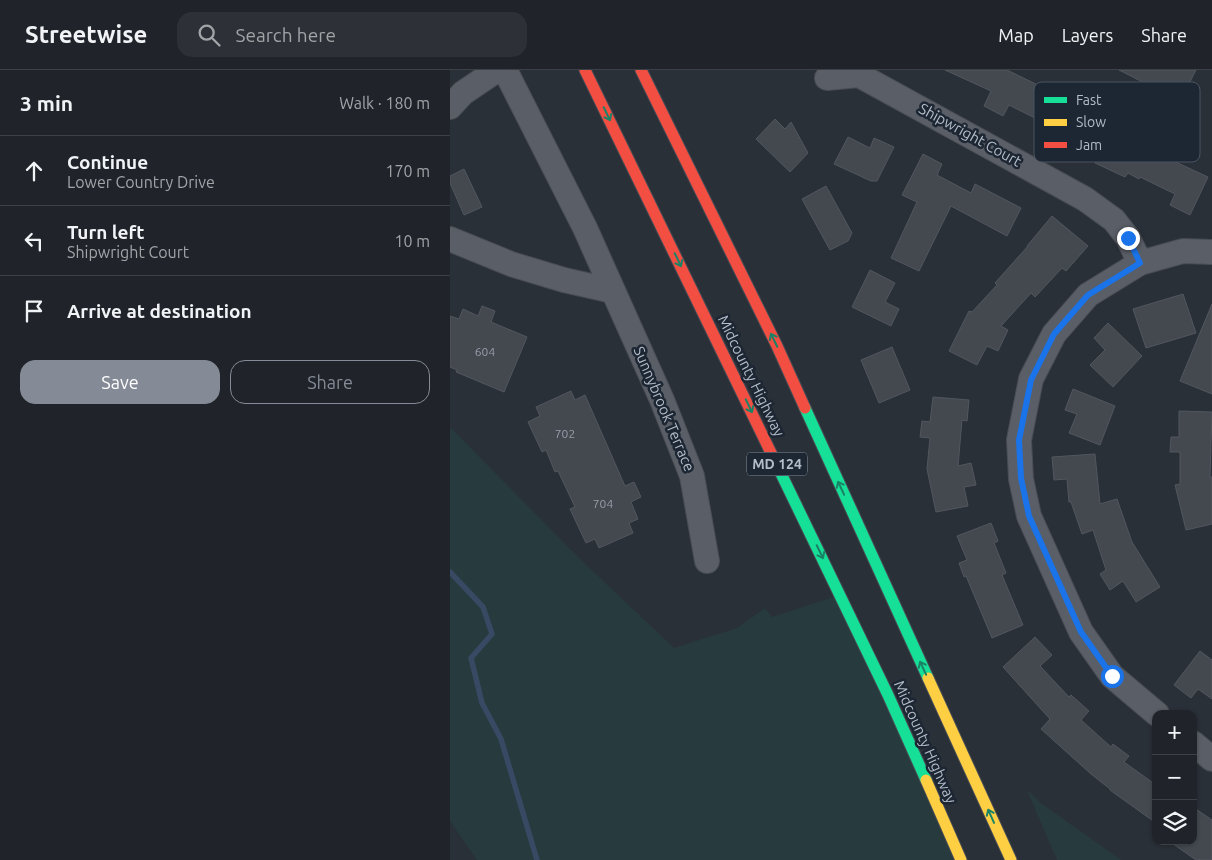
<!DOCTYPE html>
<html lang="en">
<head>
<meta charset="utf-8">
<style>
  body { margin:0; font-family:Ubuntu,sans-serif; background:#2d3036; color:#f1f3f6 }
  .controls { position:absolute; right:15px; bottom:15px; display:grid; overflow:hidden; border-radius:10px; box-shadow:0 1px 4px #0004 }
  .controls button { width:45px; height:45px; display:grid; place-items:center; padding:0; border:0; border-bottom:1px solid #3d4147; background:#20242a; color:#f1f3f6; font:25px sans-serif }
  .stop { position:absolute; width:15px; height:15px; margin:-11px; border:4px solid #1a73e8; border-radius:50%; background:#fff }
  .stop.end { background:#1a73e8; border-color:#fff; box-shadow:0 1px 5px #0008 }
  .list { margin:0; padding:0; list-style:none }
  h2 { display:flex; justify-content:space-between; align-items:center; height:65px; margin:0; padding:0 20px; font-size:21px }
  h2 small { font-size:16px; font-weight:400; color:#a2a4a8 }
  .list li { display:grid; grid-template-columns:32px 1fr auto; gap:15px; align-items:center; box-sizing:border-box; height:70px; padding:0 20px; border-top:1px solid #3d4147 }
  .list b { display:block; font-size:19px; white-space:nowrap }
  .list p { margin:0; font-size:16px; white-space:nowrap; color:#a2a4a8 }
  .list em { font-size:16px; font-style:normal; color:#a2a4a8 }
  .actions { display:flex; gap:10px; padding:15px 20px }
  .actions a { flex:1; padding:11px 0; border:1px solid #848b96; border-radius:15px; text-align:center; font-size:18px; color:#848b96 }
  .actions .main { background:#848b96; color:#fff }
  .icon { flex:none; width:28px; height:28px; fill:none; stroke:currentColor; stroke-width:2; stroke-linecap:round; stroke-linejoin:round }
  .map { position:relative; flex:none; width:762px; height:790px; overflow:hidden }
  header { display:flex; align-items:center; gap:30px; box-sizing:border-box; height:70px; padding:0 25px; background:#20242a; border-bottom:1px solid #3d4147 }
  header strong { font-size:24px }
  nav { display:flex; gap:28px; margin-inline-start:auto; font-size:18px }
  .search { width:350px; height:45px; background:#2d3036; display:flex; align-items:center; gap:12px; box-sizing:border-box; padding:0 18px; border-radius:15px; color:#a2a4a8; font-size:19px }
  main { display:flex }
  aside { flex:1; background:#20242a }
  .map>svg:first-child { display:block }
</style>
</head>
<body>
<header>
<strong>Streetwise</strong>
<div class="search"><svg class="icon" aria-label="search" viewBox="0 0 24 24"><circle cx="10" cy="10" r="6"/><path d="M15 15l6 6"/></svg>Search here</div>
<nav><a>Map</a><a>Layers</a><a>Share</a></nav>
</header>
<main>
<aside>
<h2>3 min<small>Walk · 180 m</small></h2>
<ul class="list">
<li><svg class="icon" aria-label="ahead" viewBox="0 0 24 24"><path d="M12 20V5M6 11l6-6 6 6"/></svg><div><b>Continue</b><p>Lower Country Drive</p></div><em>170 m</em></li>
<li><svg class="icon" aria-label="left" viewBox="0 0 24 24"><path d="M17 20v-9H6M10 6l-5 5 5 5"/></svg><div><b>Turn left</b><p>Shipwright Court</p></div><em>10 m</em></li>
<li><svg class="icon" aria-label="arrive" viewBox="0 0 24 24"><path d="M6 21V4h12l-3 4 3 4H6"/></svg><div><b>Arrive at destination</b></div></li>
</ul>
<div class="actions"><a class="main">Save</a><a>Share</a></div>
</aside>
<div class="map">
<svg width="762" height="790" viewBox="0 0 762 790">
  <rect width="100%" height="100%" fill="#2a3038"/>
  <g fill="#273a3e">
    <path d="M0,357L130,489L224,578L287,558L315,538L322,547L390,525L511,790H27L0,751Z"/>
    <path d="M577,720L592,734L671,790H607Z"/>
  </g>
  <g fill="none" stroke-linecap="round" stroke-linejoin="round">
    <path stroke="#384963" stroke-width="5.5" d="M0,502L33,537L42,564L21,588L32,633L51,669L87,790"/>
  </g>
  <g fill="#444950" stroke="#52575f">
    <path d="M495,0H557L594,18L591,24L625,40L627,36L681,61L676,71L716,90L717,88L758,107L740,145L720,135L725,124L690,107L689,109L678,103L675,107L645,93L648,86L606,66L604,70L586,61L591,51L559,35L553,46L534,36L541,21Z"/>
    <path d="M669,0H746L730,31Z"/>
    <path d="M325,49L335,59L341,52L358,83L340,102L306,69Z"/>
    <path d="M398,67L420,78L424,68L444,77L427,111H421L384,94Z"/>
    <path d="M473,84L492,94L487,105L521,123L525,114L571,138L557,166L501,136L469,201L441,188L467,132L452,125Z"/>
    <path d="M14,99L32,137L14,145L0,113V106Z"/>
    <path d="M376,116L402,163L398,171L380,180L352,129Z"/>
    <path d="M602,146L638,176L616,201L612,198L585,227L581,223L551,256L558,260L548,281L537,276L527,295L499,281L519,241L522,242L547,215L545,213L578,176H577Z"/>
    <path d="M420,200L445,213L435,232L449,239L441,256L402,237Z"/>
    <path d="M733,224L746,263L696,278L683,239Z"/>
    <path d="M762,234V324L730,311Z"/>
    <path d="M32,236L45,241L41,252L77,267L54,322L6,302L7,300L0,297V246L9,249L13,239L28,246Z"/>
    <path d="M658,253L692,286L663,317L640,295L655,280L644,268Z"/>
    <path d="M442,277L460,320L429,333L411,290Z"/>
    <path d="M623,319L665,336L650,375L619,363L627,344L615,340Z"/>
    <path d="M121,321L125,330L135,325L175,416L184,412L191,427L181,432L188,449L179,453L183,463L149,478L145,469L136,473L120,439L125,437L108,401L105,402L96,380L92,382L78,352L90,346L86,337Z"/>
    <path d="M483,327L519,330L517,351L512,350L508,396L521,393L526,415L514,417L518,436L486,442L477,399L480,368L470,367L472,351L480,352Z"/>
    <path d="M729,341L762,342L760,407H762V454L736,460L725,415L730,414V382H720L721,367H729Z"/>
    <path d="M645,384L650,434L667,429L682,472L710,517L686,532L673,511L660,520L650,504L656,500L643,460L632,464L621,432H619L617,409L604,410L602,387Z"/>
    <path d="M541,453L548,471L544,473L556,503L552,505L573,555L542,568L516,506L514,507L509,493L517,490L507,466Z"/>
    <path d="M585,567L602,585L590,596L619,627L621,625L639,641L631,650L661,677L663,674L679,686L674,692L706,715V753L660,720V719L641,704L591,659L600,649L553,597Z"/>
    <path d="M750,581L762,590V629L748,619L741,628L724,615Z"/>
    <path d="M743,737L762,750V790H746L719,771H743Z"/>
  </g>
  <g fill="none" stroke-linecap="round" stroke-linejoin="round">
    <defs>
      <g id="street">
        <path d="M55,0L135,158L212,330L242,406L257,491"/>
        <path d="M377,8L409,5L635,129L664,150L678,168L690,193"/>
        <path d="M0,37L13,23L47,0"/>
        <path d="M0,169L61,194L114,210L163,221"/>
        <path d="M707,644L662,606L631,562L579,446L571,409L569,370L581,309L604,264L638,225L690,193L733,181L762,182"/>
        <path d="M743,673L762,689"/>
      </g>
      <g id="fast">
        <path d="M355,338L478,608"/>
        <path d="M324,389L438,625L476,710"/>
      </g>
      <g id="slow">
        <path d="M478,608L561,790"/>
        <path d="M476,710L511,790"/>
      </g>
      <g id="jam">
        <path d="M135,0L324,389"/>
        <path d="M191,0L327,276L355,338"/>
      </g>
    </defs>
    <use href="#street" stroke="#484c53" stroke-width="26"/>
    <use href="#fast" stroke="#484c55" stroke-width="13"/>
    <use href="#slow" stroke="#484c55" stroke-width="13"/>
    <use href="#jam" stroke="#484c55" stroke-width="13"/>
    <use href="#street" stroke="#5a5e66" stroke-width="24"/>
    <use href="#fast" stroke="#16e098" stroke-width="11"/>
    <use href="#slow" stroke="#ffcf43" stroke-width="11"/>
    <use href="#jam" stroke="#f24e42" stroke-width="11"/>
  </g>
  <defs><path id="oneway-shaft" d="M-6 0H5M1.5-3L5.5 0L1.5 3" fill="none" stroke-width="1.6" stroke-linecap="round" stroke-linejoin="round" transform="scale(1.25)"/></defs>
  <g stroke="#1a8366">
    <use href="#oneway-shaft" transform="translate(157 44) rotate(64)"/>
    <use href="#oneway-shaft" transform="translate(228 190) rotate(64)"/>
    <use href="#oneway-shaft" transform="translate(324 270) rotate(-116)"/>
    <use href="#oneway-shaft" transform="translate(299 336) rotate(64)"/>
    <use href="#oneway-shaft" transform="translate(391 418) rotate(-115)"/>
    <use href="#oneway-shaft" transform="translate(370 482) rotate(64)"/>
    <use href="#oneway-shaft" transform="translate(473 598) rotate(-115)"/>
    <use href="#oneway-shaft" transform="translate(541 746) rotate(-114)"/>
  </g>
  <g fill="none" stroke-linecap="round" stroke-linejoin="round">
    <path stroke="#1a73e8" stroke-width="6" d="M662,606L631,562L579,446L571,408L569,370L581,310L604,264L638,225L690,193L678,168"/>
  </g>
  <g text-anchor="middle" stroke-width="5" stroke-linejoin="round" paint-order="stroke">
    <g font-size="12" fill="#989fab">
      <text x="35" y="286">604</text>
      <text x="115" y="368">702</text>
      <text x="153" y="438">704</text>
    </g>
    <rect fill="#1d2633" stroke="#878f9c" stroke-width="1" x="297" y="382.5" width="60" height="23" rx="4"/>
    <g font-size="14" font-weight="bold" fill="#b4bcc9">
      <text x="327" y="399">MD 124</text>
    </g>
    <g font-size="15" fill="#b4bcc9" stroke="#1d2633">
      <text transform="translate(520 65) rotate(29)" y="5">Shipwright Court</text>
      <text transform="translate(301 306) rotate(64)" y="5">Midcounty Highway</text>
      <text transform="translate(214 339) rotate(67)" y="5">Sunnybrook Terrace</text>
      <text transform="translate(475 672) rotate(66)" y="5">Midcounty Highway</text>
    </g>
  </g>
  <rect x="584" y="12" width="166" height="80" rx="8" fill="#1d2633" stroke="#4a5360" stroke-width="1"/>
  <rect x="594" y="27" width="23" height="6" fill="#16e098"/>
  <rect x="594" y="49" width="23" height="7" fill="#ffcf43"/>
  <rect x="594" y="72" width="23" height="6" fill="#f24e42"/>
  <g font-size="14" fill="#b4bcc9">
    <text x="626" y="35">Fast</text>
    <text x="626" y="57">Slow</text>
    <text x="626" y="80">Jam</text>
  </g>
</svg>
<div class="controls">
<button>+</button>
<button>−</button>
<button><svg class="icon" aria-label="layers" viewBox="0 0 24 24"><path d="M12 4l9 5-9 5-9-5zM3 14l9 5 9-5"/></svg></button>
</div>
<div class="stop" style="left:662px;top:606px"></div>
<div class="stop end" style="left:678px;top:168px"></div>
</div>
</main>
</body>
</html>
